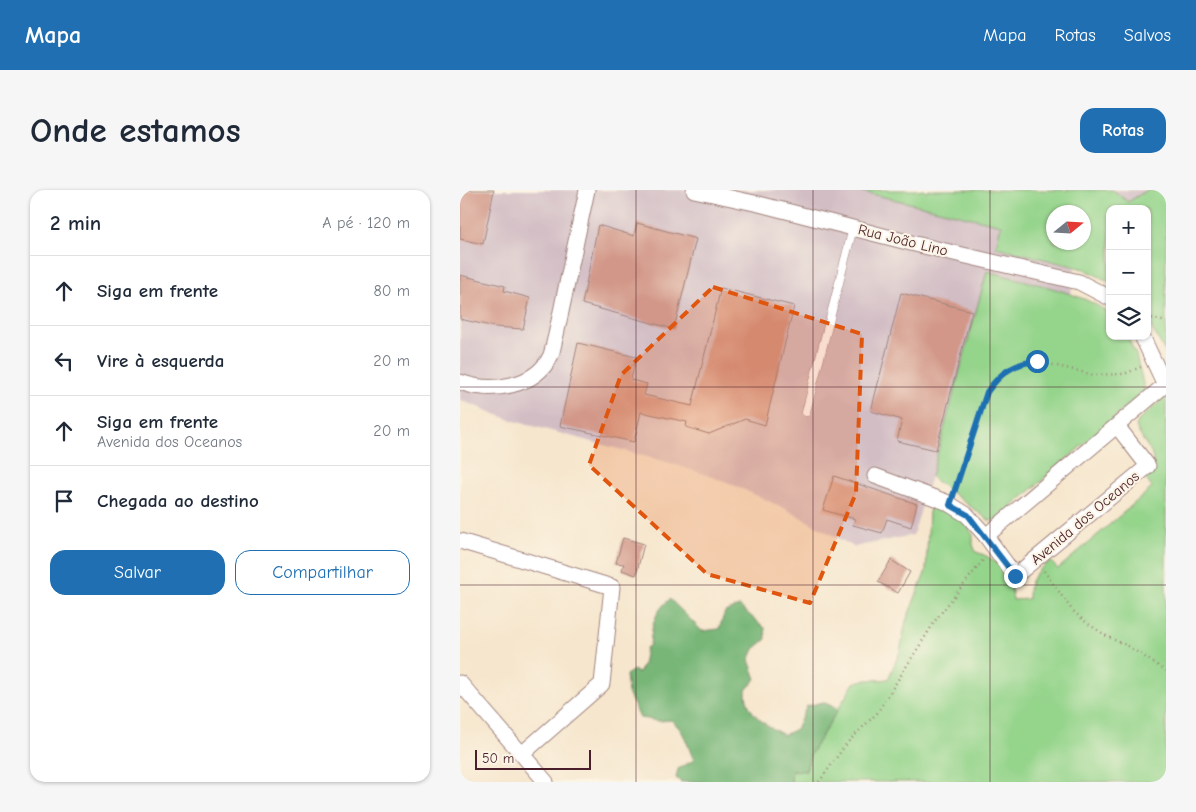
<!DOCTYPE html>
<html lang="pt">
<head>
<meta charset="utf-8">
<style>
  body { margin:0; font-family:"Comic Neue",sans-serif; background:#f6f6f7; color:#1f2937 }
  .controls { position:absolute; right:15px; top:15px; display:grid; overflow:hidden; border-radius:10px; box-shadow:0 1px 4px #0004 }
  .controls button { width:45px; height:45px; display:grid; place-items:center; padding:0; border:0; border-bottom:1px solid #e0e1e3; background:#fff; color:#1f2937; font:25px sans-serif }
  .compass { position:absolute; left:586px; top:15px; width:45px; height:45px; border-radius:50%; background:#fff; box-shadow:0 1px 4px #0004; rotate:72deg }
  .scale { position:absolute; left:15px; bottom:12px; width:116px; box-sizing:border-box; padding-left:5px; border:2px solid #4a1f2b; border-top:0; font-size:14px; line-height:18px; white-space:nowrap; color:#4a1f2b; -webkit-text-stroke:4px #fcf5e5; paint-order:stroke }
  .stop { position:absolute; width:15px; height:15px; margin:-11px; border:4px solid #1f6fb2; border-radius:50%; background:#fff }
  .stop.end { background:#1f6fb2; border-color:#fff; box-shadow:0 1px 5px #0008 }
  .list { margin:0; padding:0; list-style:none }
  h2 { display:flex; justify-content:space-between; align-items:center; height:65px; margin:0; padding:0 20px; font-size:21px }
  h2 small { font-size:16px; font-weight:400; color:#747a83 }
  .list li { display:grid; grid-template-columns:32px 1fr auto; gap:15px; align-items:center; box-sizing:border-box; height:70px; padding:0 20px; border-top:1px solid #e0e1e3 }
  .list b { display:block; font-size:19px; white-space:nowrap }
  .list p { margin:0; font-size:16px; white-space:nowrap; color:#747a83 }
  .list em { font-size:16px; font-style:normal; color:#747a83 }
  .actions { display:flex; gap:10px; padding:15px 20px }
  .actions a { flex:1; padding:11px 0; border:1px solid #1f6fb2; border-radius:15px; text-align:center; font-size:18px; color:#1f6fb2 }
  .actions .main { background:#1f6fb2; color:#fff }
  .icon { flex:none; width:28px; height:28px; fill:none; stroke:currentColor; stroke-width:2; stroke-linecap:round; stroke-linejoin:round }
  .map { position:relative; flex:none; width:706px; height:592px; overflow:hidden; border-radius:15px }
  header { display:flex; align-items:center; gap:30px; box-sizing:border-box; height:70px; padding:0 25px; background:#1f6fb2; color:#fff }
  header strong { font-size:24px }
  nav { display:flex; gap:28px; margin-inline-start:auto; font-size:18px }
  .intro { display:flex; align-items:center; justify-content:space-between; box-sizing:border-box; height:120px; padding:0 30px }
  h1 { margin:0; font-size:35px }
  .button { padding:12px 22px; border-radius:15px; background:#1f6fb2; color:#fff; font-size:18px; font-weight:700 }
  main { display:flex; gap:30px; padding:0 30px }
  aside { flex:1; background:#fff; border-radius:15px; box-shadow:0 1px 4px #0004 }
  .map>svg:first-child { display:block }
</style>
</head>
<body>
<header>
<strong>Mapa</strong>
<nav><a>Mapa</a><a>Rotas</a><a>Salvos</a></nav>
</header>
<div class="intro"><h1>Onde estamos</h1><a class="button">Rotas</a></div>
<main>
<aside>
<h2>2 min<small>A pé · 120 m</small></h2>
<ul class="list">
<li><svg class="icon" aria-label="ahead" viewBox="0 0 24 24"><path d="M12 20V5M6 11l6-6 6 6"/></svg><div><b>Siga em frente</b></div><em>80 m</em></li>
<li><svg class="icon" aria-label="left" viewBox="0 0 24 24"><path d="M17 20v-9H6M10 6l-5 5 5 5"/></svg><div><b>Vire à esquerda</b></div><em>20 m</em></li>
<li><svg class="icon" aria-label="ahead" viewBox="0 0 24 24"><path d="M12 20V5M6 11l6-6 6 6"/></svg><div><b>Siga em frente</b><p>Avenida dos Oceanos</p></div><em>20 m</em></li>
<li><svg class="icon" aria-label="arrive" viewBox="0 0 24 24"><path d="M6 21V4h12l-3 4 3 4H6"/></svg><div><b>Chegada ao destino</b></div></li>
</ul>
<div class="actions"><a class="main">Salvar</a><a>Compartilhar</a></div>
</aside>
<div class="map">
<svg width="706" height="592" viewBox="0 0 706 592">
  <rect width="100%" height="100%" fill="#fcf5e5"/>
  <filter id="ink" filterUnits="userSpaceOnUse"><feTurbulence type="fractalNoise" baseFrequency=".02" numOctaves="2"/><feDisplacementMap in="SourceGraphic" scale="10" xChannelSelector="R" yChannelSelector="G"/><feConvolveMatrix kernelMatrix="1 2 1 2 8 2 1 2 1" color-interpolation-filters="sRGB"/></filter>
  <filter id="wash" filterUnits="userSpaceOnUse"><feTurbulence type="fractalNoise" baseFrequency=".0096" numOctaves="4" result="noise"/><feDisplacementMap in="SourceGraphic" scale="20" xChannelSelector="R" yChannelSelector="G"/><feGaussianBlur stdDeviation="1.12" result="paint"/><feColorMatrix in="noise" values="0 0 0 0 0 0 0 0 0 0 0 0 0 0 0 0 0 1.4 0 .05"/><feComposite in="paint" operator="in"/></filter>
  <g filter="url(#wash)">
    <rect width="100%" height="100%" fill="#f6e6cd"/>
    <g fill="#d2bdc5">
      <path d="M0,0H395L542,35L536,57L615,76L611,105L527,82L479,260L453,345L394,357L324,318L267,292L214,274L51,230L0,210Z"/>
      <path d="M654,0H691L669,17Z"/>
    </g>
    <g fill="#94d48b" stroke="#6f7a5b" fill-rule="evenodd">
      <path d="M395,0H463L467,2L469,0H653L668,12L687,0H706V163L687,130V19H650V92L624,79L536,57L541,35ZM594,22H624V52H594Z"/>
      <path d="M527,81C557,90 630,103 650,125V146H667L676,165L685,201L539,328L530,331L471,287Z"/>
      <path d="M706,206V592H331L332,580L346,581L350,565L394,493C405,488 416,491 428,489L440,462L446,431L466,381L469,322L471,317L493,322L506,334L513,345V355L516,362C541,370 550,385 553,410L568,409C568,389 575,383 590,371L598,379L692,298L686,289C704,265 683,257 676,236L679,230Z"/>
    </g>
    <path fill="#77b677" stroke="#606a51" d="M210,409L242,441L259,439L265,422L279,416L305,438L306,449L294,459L289,470L296,489L286,500C285,523 305,535 324,545L336,539L347,516L363,512L378,519L350,565L346,581L332,580L331,592H221L216,588L218,579L234,570C226,553 226,542 211,530L199,531L180,528L168,503L166,485L174,480L178,483L183,475L186,458L190,455C192,435 194,422 210,409Z"/>
    <g id="blocks">
      <g fill="#d29788">
        <path d="M0,0H34L23,54L0,49Z"/>
        <path d="M177,33L236,49L214,139L122,114L138,35L174,46Z"/>
        <path d="M0,85L45,96L44,101L70,108L63,139L35,137L0,129Z"/>
        <path d="M261,98L334,116L305,235L285,229L249,244L226,237L227,232L181,222L174,252L100,236L118,153L176,167L171,190L187,194L184,205L232,216Z"/>
        <path d="M441,103L512,121L476,260L437,251L442,230L411,221Z"/>
        <path d="M374,286L457,314L451,337L427,329L422,343L393,335L395,329L363,320Z"/>
        <path d="M163,348L184,354L176,385L162,380L164,374L156,373Z"/>
        <path d="M431,370L450,382L438,403L418,392Z"/>
      </g>
    </g>
  </g>
  <g filter="url(#ink)">
    <use href="#blocks" fill-opacity="0" stroke="#a0827c" stroke-width="1"/>
    <g fill="none" stroke-linecap="round" stroke-linejoin="round">
      <defs>
        <path id="lane" d="M346,222L393,38"/>
        <g id="street">
          <path d="M234,0L299,14L455,54L619,92L650,108"/>
          <path d="M682,146L705,195"/>
          <path d="M0,192C30,203 76,198 91,165C93,159 94,152 96,145L127,0"/>
          <path d="M657,236L688,276L555,386L526,346L706,194"/>
          <path d="M415,286L486,312L507,325L526,346"/>
          <path d="M0,351L152,397L142,494L62,564"/>
          <path d="M0,493L86,592"/>
        </g>
      </defs>
      <use href="#lane" stroke="#a0827c" stroke-width="9"/>
      <use href="#street" stroke="#a0827c" stroke-width="17"/>
      <g stroke="#a0827c" stroke-width="2.5" stroke-dasharray="1 4" stroke-linecap="butt">
        <path d="M687,127L706,132"/>
        <path d="M495,299L527,202L538,187L550,178L564,172L577,171L634,185L664,184L681,177"/>
        <path d="M584,381L612,420L627,433L648,447L668,456L706,481"/>
        <path d="M359,592L387,553L417,523L477,428L524,369"/>
      </g>
      <use href="#lane" stroke="#fff" stroke-width="8"/>
      <use href="#street" stroke="#fff" stroke-width="15"/>
    </g>
  </g>
  <g fill="none" stroke-linecap="round" stroke-linejoin="round" filter="url(#ink)">
    <path stroke="#1f6fb2" stroke-width="6" d="M555,386L508,325L490,315L527,202C540,183 554,173 577,171"/>
  </g>
  <path fill="#e0560e" fill-opacity="0.2" stroke="#e0560e" stroke-width="4" stroke-dasharray="10 6" stroke-linejoin="round" d="M253,97L402,144L396,303L350,413L247,384L129,275L161,185Z"/>
  <path fill="none" stroke="#4a1f2b" stroke-width="1" stroke-opacity="0.55" d="M176,0V592M353,0V592M530,0V592M0,197H706M0,395H706"/>
  <g text-anchor="middle" stroke-width="4" stroke-linejoin="round" paint-order="stroke">
    <g font-size="15" fill="#4a1f2b" stroke="#fcf5e5">
      <text transform="translate(443 50) rotate(14)" y="5">Rua João Lino</text>
      <text transform="translate(625 328) rotate(-40)" y="5">Avenida dos Oceanos</text>
    </g>
  </g>
</svg>
<div class="controls">
<button>+</button>
<button>−</button>
<button><svg class="icon" aria-label="layers" viewBox="0 0 24 24"><path d="M12 4l9 5-9 5-9-5zM3 14l9 5 9-5"/></svg></button>
</div>
<svg class="compass" viewBox="-18 -18 36 36"><path d="M0-13l5 13h-10z" fill="#e53935"/><path d="M0 13l5-13h-10z" fill="#747a83"/></svg>
<div class="scale">50 m</div>
<div class="stop" style="left:577px;top:171px"></div>
<div class="stop end" style="left:555px;top:386px"></div>
</div>
</main>
</body>
</html>
